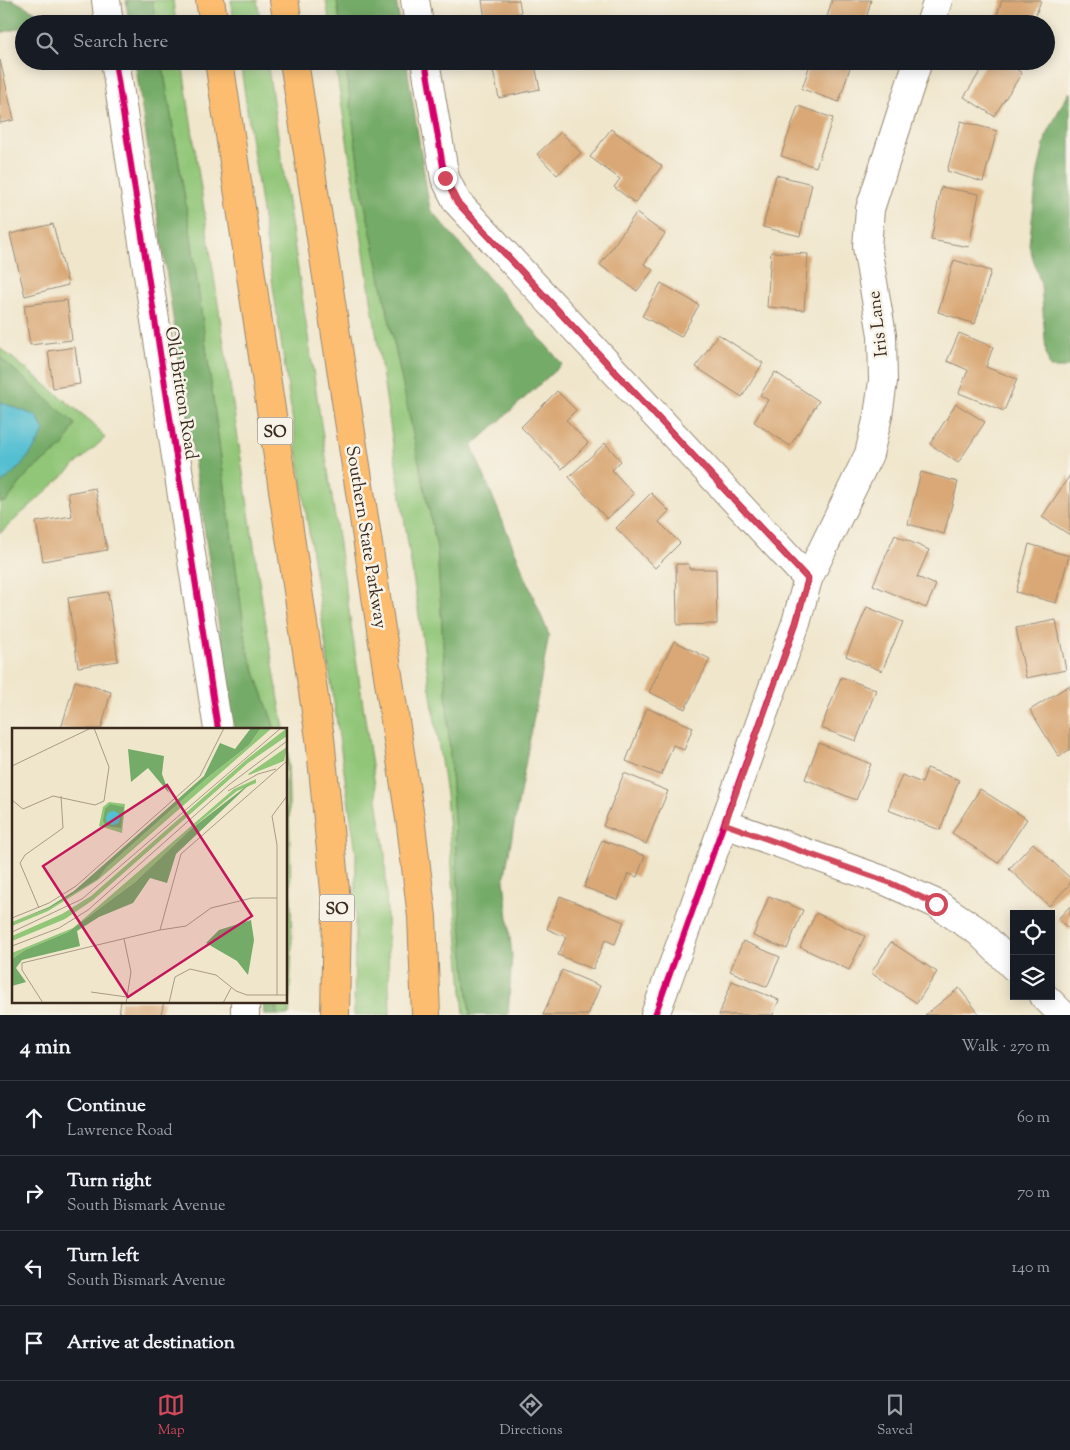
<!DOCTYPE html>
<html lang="en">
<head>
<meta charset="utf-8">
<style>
  body { margin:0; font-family:"Sorts Mill Goudy",serif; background:#20242c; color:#f1f3f6 }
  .controls { position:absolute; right:15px; bottom:15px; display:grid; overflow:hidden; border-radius:0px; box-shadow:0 2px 12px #0003 }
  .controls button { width:45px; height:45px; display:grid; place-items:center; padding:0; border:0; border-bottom:1px solid #363941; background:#171b24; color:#f1f3f6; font:25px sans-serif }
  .stop { position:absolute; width:15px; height:15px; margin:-11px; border:4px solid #d1495b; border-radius:50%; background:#fff }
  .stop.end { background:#d1495b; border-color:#fff; box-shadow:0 1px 5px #0008 }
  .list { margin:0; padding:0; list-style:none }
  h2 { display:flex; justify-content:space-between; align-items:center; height:65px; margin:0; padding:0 20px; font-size:21px }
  h2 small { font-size:16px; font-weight:400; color:#9ea1a6 }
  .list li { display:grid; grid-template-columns:32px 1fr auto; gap:15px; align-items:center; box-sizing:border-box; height:75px; padding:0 20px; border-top:1px solid #363941 }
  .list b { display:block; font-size:19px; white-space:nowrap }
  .list p { margin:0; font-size:16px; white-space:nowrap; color:#9ea1a6 }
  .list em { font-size:16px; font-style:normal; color:#9ea1a6 }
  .icon { flex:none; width:28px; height:28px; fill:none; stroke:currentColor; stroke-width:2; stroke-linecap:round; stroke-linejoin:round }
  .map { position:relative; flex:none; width:1070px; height:1015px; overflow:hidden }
  .search { position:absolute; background:#171b24; box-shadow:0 2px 12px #0003; left:15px; right:15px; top:15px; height:55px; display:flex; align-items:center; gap:12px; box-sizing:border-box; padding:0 18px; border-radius:28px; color:#9ea1a6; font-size:19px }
  .sheet { height:365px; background:#171b24 }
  nav { display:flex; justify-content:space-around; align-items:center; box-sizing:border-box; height:70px; border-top:1px solid #363941; background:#171b24; font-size:14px; color:#9ea1a6 }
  nav a { display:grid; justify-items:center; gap:2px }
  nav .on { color:#d1495b }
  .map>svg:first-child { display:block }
</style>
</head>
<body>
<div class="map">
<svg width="1070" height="1015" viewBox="0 0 1070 1015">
  <rect width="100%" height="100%" fill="#f7f3e8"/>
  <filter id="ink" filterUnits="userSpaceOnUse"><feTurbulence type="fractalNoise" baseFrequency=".02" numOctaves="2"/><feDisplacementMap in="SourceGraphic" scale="10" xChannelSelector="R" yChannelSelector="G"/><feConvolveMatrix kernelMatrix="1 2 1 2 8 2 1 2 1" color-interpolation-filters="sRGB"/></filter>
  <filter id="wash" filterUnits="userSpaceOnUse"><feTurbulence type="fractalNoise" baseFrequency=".0096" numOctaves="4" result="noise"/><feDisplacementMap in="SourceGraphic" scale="20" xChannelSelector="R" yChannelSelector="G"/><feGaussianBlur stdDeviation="1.12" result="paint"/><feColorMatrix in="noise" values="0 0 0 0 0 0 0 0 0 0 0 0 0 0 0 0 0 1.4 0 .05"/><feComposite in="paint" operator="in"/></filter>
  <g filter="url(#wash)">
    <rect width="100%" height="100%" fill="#f0e6cc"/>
    <g fill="#91c678" stroke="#66784b">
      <path d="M152,0H173L176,24H156Z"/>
      <path d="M231,0H257L261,24H234Z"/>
      <path d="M326,0H337L340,24H330Z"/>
      <path d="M162,61H182L263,607L284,729H275L247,649L190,229Z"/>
      <path d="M240,61H267L385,853L390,1015H354L356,853Z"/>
      <path d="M335,61H345L361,185L437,548L460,914L470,1015H464L446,794Z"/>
      <path d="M0,348L93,423L105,438L0,533Z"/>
      <path d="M286,745L288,754L292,948L289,1015H277V1001H286Z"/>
    </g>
    <g fill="#74ab68" stroke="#586a43">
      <path d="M0,0H13L51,20L37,24H24V27L0,33Z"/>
      <path d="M126,0H152L156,24H129Z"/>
      <path d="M337,0H396L400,24H340Z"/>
      <path d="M135,61H162L190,229L247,649L275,729H234Z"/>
      <path d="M345,61H406L430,209L562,364L472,446L549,635L504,880L512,956L508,1015H470L460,914L437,548L361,185Z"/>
      <path d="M1070,92V365L1064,368H1050L1046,353L1041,285L1029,245L1038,171L1046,137L1061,106Z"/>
      <path d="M0,357L75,424L64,446L29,472L6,502H0Z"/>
      <path d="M263,1001H277V1015H264Z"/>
    </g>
    <path fill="#55bfd2" stroke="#487478" d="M0,402L37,416L44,431C34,453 20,467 2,483L0,482Z"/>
    <g id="blocks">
      <g fill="#d9a876">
        <path d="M482,0H519L521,13L485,19Z"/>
        <path d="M832,0H871L865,24H835L826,21Z"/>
        <path d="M1002,0H1041L1033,24H994Z"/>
        <path d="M0,60L14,120L0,123Z"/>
        <path d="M491,61H534L540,89L499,98Z"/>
        <path d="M811,61H852L839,102L802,89Z"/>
        <path d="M987,61H1004L1022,73L994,116L964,97Z"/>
        <path d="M798,106L833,118L816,167L781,156Z"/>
        <path d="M961,121L997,131L983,182L947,171Z"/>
        <path d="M611,129L662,166L635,203L614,187L620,179L590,157Z"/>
        <path d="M561,132L581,153L557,175L537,154Z"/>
        <path d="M776,175L812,184L800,236L763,227Z"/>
        <path d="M941,187L979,194L969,247L931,240Z"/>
        <path d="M636,213L665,234L644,264L653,270L637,291L600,265Z"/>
        <path d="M53,224L68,285L25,296L10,234Z"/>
        <path d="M771,252L808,254L804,310L767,307Z"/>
        <path d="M954,260L991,271L975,324L938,312Z"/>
        <path d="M661,283L699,305L681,337L642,316Z"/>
        <path d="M67,300L72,340L30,345L24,305Z"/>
        <path d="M959,333L993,347L986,367L1017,379L1004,411L959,393L968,370L947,361Z"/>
        <path d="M718,334L763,363L742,397L696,367Z"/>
        <path d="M75,347L80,384L53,388L48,351Z"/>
        <path d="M775,372L819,401L790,446L754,422L768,400L760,395Z"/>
        <path d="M557,391L576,410L566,420L588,443L562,469L521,427Z"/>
        <path d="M956,404L985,422L958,463L930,444Z"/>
        <path d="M605,443L621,461L612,470L634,494L607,519L569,477Z"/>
        <path d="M921,472L958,482L944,534L908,524Z"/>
        <path d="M1070,475V535L1042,517Z"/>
        <path d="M95,488L107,550L43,561L36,522L72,516L68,493Z"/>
        <path d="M651,493L669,511L659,522L680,543L655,568L616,528Z"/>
        <path d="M895,535L929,550L917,577L936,585L926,608L873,585Z"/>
        <path d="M1029,544L1069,556L1056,603L1016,592Z"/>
        <path d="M676,564H689V569H716L717,624L677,625Z"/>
        <path d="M108,592L118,661L78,667L68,598Z"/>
        <path d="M867,607L903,622L882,671L846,656Z"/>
        <path d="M1056,620L1066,670L1026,678L1016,628Z"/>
        <path d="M674,641L710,659L685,709L649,692Z"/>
        <path d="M841,677L876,690L856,741L821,728Z"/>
        <path d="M75,681L111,692L101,729H61Z"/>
        <path d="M1070,685V749L1059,757L1030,710Z"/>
        <path d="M647,708L693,727L684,750L673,745L661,775L626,761Z"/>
        <path d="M819,743L871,764L856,800L805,779Z"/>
        <path d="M927,768L959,780L940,830L888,810L902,775L922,783Z"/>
        <path d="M624,773L668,791L646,844L603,826Z"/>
        <path d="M980,789L1027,819L998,863L952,833Z"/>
        <path d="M602,840L645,856L637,877L628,873L618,900L584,887Z"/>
        <path d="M1033,843L1070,878V884L1049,906L1009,869Z"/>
        <path d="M560,896L624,922L615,944L605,940L593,969L558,955L566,937L547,929Z"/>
        <path d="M769,896L803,910L787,949L753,936Z"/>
        <path d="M1070,906V930L1058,919Z"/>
        <path d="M816,913L865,936L849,970L800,947Z"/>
        <path d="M743,941L780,957L767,987L730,971Z"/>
        <path d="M891,942L937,972L917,1003L871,973Z"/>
        <path d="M562,970L600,986L588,1015H543Z"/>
        <path d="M732,981L779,1000L773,1015H719Z"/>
        <path d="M959,988L980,1015H925Z"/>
        <path d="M121,1001H164L161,1015H119Z"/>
      </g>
    </g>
  </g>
  <g filter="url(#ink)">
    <use href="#blocks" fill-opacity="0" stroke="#968875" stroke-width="1"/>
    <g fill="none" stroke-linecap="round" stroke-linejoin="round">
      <defs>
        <g id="minor">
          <path d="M106,0L109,24"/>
          <path d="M415,0L419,24"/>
          <path d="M930,24L938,0"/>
          <path d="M115,61L218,729"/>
          <path d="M425,61L445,178L457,202L808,579L796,623L655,1015"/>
          <path d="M808,579L869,454L878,416L883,381L882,335L867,247L870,209L918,61"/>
          <path d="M725,824L888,882L937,904L979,932L1014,967"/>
          <path d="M1044,996L1063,1015"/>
          <path d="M245,1001V1015"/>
        </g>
        <g id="motorway">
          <path d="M210,0L214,24"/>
          <path d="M284,0L288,24"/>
          <path d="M219,61L320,738L337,911L335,1015"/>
          <path d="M294,61L411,825L422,917L426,1015"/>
        </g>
      </defs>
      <use href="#minor" stroke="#968875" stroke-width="30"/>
      <use href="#motorway" stroke="#968875" stroke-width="30"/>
      <use href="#minor" stroke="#fff" stroke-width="28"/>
      <use href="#motorway" stroke="#fcbd6f" stroke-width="28"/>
      <defs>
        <g id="cycleway">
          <path d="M115,61L218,729"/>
          <path d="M425,61L445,178L457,202L808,579L796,623L655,1015"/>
        </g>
      </defs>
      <use href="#cycleway" stroke="#f7f3e8" stroke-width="9"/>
      <use href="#cycleway" stroke="#d6006c" stroke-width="6"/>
    </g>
  </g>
  <g fill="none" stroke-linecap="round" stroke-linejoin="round" filter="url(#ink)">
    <path stroke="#d1495b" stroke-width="6" d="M445,178L457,202L808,579L796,623L725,824L888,882L936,904"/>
  </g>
  <g text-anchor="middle" stroke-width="5" stroke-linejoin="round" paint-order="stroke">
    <g fill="#f7f3e8" stroke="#73665b" stroke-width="1">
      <rect x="257.5" y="417.5" width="35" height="27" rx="4"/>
      <rect x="319.5" y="894.5" width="35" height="27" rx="4"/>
    </g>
    <g font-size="16" font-weight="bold" fill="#3b2a1e">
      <text x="275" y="437">SO</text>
      <text x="337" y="914">SO</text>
    </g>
    <g font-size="18" fill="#3b2a1e" stroke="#f7f3e8">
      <text transform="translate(877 324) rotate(-97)" y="6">Iris Lane</text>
      <text transform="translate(182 393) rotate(81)" y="6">Old Britton Road</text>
      <text transform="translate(367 537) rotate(81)" y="6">Southern State Parkway</text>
    </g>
  </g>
  <g transform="translate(12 728)">
    <rect width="275" height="275" fill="#f0e6cc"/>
    <path d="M249,0H260L86,152L36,183L0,198V194L38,180L86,151L95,139L195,50L237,17ZM275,0V8L236,35L81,172L53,191L0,213V208L50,186L79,168L235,31ZM275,19L272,33L237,47L236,46ZM244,51V55L225,63L179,101L123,154L56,204L13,222L0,231V225L61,200L222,61ZM97,74L113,76L110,105L87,98L91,79Z" fill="#91c678"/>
    <path d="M239,0H249L237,17L195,50L95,139L86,151L38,180L0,194L37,179L62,163L192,48L208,15L223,21ZM116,21L152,28L150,46L157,65L136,40L119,54ZM241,53L164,126L155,155L138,150L121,175L87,189L65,203L68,218L10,232L4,240L14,254L0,258V231L13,222L56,204L123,154L179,101ZM98,76L112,79L109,100L94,98L91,93L93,81ZM239,192L242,212L236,247L225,233L194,215L207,202Z" fill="#74ab68"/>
    <path d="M94 90a7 7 0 1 1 14 0a7 7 0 1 1-14 0Z" fill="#55bfd2"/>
    <path fill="none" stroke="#a89b86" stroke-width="1" d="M0,38L79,0M216,63L246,46L264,41M0,72L11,81L41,68L83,77L92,73L97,39L82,0M27,180L8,135L13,127L51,100L49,68M0,190L37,175L64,158L188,48L212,0M148,202L174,198L199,180L240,170H265M0,204L70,171L269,0M112,211L119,244L114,275M0,218L47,200L76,182L218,56L275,13M79,264L115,269M265,267V117L260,88L275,68M31,275L10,242V235L148,202L169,126L275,33M157,275L163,249L178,241L204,247L224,263L235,267H275M211,275L219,260"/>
    <path fill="#c2185b" fill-opacity="0.15" stroke="#c2185b" stroke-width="2.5" d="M155,57L240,188L116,269L31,138Z"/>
    <rect width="275" height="275" fill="none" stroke="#3b2a1e" stroke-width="2.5"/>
  </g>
</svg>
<div class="controls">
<button><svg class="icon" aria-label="locate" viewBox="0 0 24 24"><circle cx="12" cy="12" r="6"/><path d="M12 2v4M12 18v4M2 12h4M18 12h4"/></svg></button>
<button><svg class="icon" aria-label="layers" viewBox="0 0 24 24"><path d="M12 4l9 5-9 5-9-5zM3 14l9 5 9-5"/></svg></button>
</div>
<div class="stop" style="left:936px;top:904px"></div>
<div class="stop end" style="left:445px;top:178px"></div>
<div class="search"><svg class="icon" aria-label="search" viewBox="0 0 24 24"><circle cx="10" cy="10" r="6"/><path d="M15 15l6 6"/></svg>Search here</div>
</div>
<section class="sheet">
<h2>4 min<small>Walk · 270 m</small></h2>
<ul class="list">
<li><svg class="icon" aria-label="ahead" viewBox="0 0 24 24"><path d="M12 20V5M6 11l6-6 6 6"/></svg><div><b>Continue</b><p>Lawrence Road</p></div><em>60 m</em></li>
<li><svg class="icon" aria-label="right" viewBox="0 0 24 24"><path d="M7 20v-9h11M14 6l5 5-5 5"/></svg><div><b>Turn right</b><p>South Bismark Avenue</p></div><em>70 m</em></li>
<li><svg class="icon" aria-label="left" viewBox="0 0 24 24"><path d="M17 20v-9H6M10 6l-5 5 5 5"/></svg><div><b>Turn left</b><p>South Bismark Avenue</p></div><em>140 m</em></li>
<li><svg class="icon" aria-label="arrive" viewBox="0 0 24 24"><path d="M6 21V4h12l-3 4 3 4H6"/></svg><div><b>Arrive at destination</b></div></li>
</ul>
</section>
<nav>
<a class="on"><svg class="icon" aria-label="map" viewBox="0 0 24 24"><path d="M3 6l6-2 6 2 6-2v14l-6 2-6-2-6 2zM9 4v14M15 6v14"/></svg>Map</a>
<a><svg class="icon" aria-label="directions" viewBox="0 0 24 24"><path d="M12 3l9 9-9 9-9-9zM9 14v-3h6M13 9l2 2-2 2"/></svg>Directions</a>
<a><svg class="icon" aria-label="saved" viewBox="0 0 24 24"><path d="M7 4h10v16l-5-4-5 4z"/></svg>Saved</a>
</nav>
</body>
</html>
